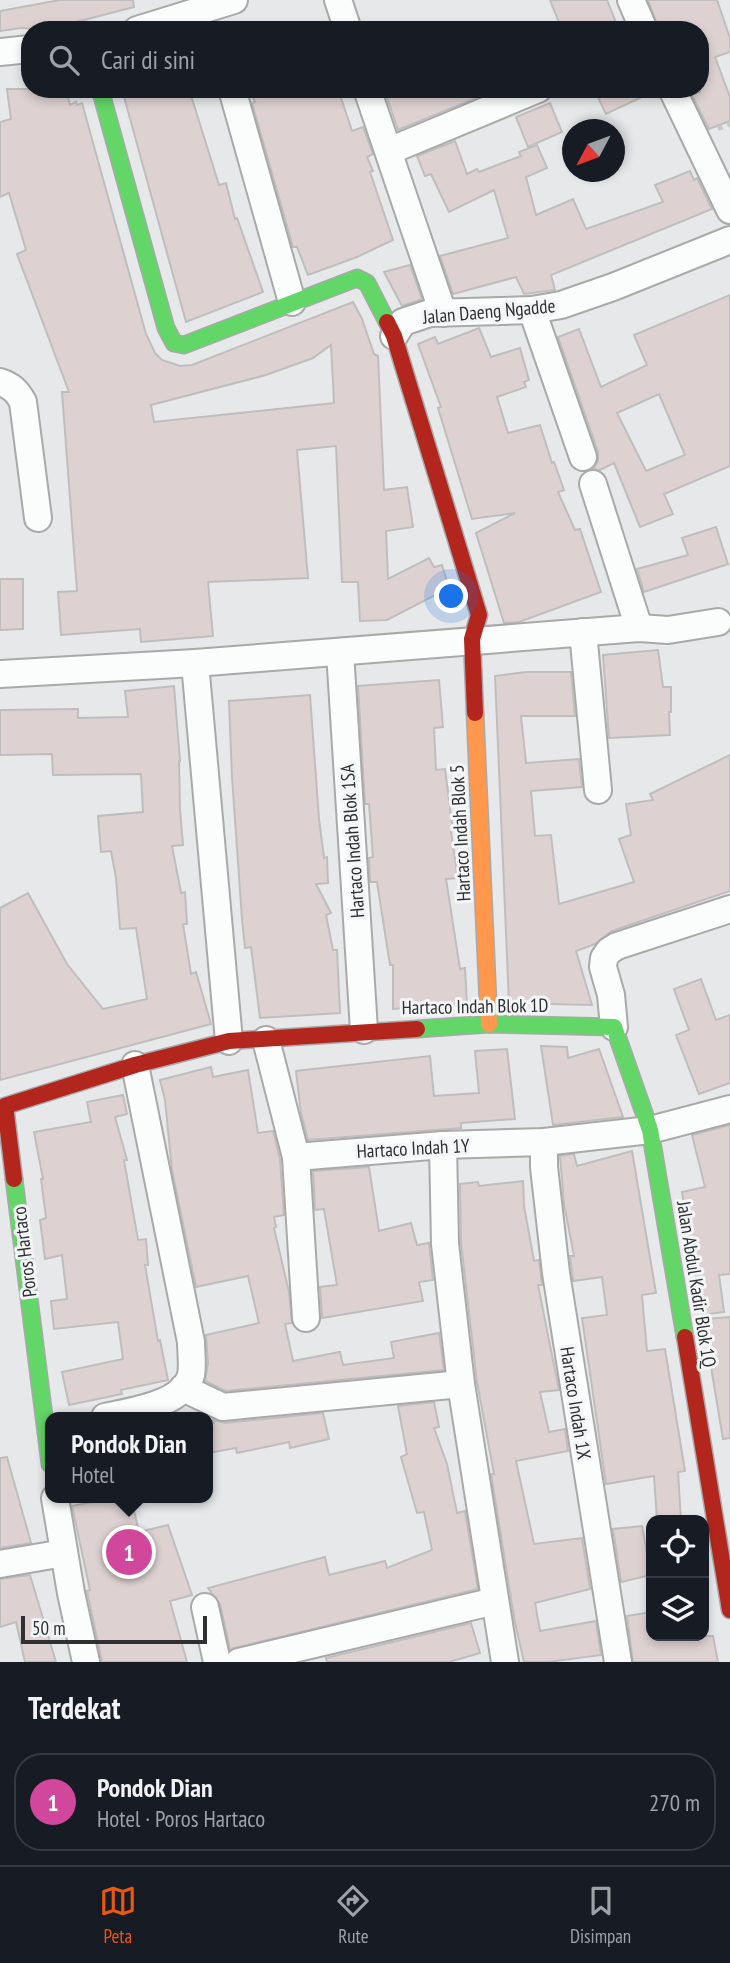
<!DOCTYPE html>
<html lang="id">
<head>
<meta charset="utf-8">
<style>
  body { margin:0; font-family:"PT Sans Narrow",sans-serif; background:#20242c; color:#f1f3f6 }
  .controls { position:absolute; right:21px; bottom:21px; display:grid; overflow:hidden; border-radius:14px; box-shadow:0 4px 10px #0003 }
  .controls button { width:63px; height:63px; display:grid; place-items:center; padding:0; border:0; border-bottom:2px solid #363941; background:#171b24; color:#f1f3f6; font:35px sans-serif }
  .compass { position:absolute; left:562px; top:119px; width:63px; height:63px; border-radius:50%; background:#171b24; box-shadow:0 4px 10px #0003; rotate:229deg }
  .scale { position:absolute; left:21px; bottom:18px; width:186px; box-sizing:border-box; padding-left:7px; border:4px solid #2f3031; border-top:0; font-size:19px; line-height:24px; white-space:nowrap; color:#2f3031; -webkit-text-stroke:5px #f3f5f7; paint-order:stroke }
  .you { position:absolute; left:452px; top:597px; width:24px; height:24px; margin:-18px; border:5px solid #fff; border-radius:50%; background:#1a73e8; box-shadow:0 0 0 10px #1a73e833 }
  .badge { display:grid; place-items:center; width:46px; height:46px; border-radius:50%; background:#ea580c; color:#fff; font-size:23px; font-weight:700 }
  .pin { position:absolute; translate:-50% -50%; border:4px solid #fff; box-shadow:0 2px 7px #0006 }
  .popup { position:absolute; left:45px; top:1412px; width:168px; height:91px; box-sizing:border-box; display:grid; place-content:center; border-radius:14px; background:#171b24; filter:drop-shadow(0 2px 5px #0005); font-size:23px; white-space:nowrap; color:#9ea1a6 }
  .popup b { font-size:26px; color:#f1f3f6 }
  .popup::after { content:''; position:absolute; left:50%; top:100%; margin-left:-14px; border:14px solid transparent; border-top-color:#171b24 }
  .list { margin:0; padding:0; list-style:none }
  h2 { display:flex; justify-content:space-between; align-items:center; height:91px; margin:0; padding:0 28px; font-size:30px }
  h2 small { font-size:23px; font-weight:400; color:#9ea1a6 }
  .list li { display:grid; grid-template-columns:46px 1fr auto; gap:21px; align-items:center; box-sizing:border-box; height:98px; margin:0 14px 14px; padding:0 14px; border:2px solid #363941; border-radius:28px }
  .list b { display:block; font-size:26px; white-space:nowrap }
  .list p { margin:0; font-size:23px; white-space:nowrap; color:#9ea1a6 }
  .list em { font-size:23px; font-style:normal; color:#9ea1a6 }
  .icon { flex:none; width:38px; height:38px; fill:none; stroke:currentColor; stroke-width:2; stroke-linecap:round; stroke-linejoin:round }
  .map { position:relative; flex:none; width:730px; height:1662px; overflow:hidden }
  .search { position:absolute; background:#171b24; box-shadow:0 4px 10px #0003; left:21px; right:21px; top:21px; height:77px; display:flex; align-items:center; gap:18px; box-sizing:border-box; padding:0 24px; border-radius:28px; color:#9ea1a6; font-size:26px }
  .sheet { height:203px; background:#171b24 }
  nav { display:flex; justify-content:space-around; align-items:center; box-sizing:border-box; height:98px; border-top:2px solid #363941; background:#171b24; font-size:19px; color:#9ea1a6 }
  nav a { display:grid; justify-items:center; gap:4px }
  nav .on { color:#ea580c }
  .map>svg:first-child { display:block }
</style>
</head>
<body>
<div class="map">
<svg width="730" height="1662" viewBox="0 0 730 1662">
  <rect width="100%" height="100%" fill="#e7e8e9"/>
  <g fill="#ddd2d1" stroke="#bebebe" stroke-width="2" fill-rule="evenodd">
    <path d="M60,0H133L134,7L61,26L62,30L21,28L0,31V11Z"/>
    <path d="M550,0H607L619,30H562Z"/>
    <path d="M648,0H717L730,38V52L715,57L730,97V121L709,129L692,95L700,92V30H659Z"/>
    <path d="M7,89H66L70,105L76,102L77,105L82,103L146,334L155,353L162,360L180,366L192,365L353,302L362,319L374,354L378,356L384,490L407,487L413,527L386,531L388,579L429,558L434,567L442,565L449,588L387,620L360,621L358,582H342L336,446L297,450L308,578L208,582L213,636L141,642L140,629L61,635L58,592L77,591L62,392H69L17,254L26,250L9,193L0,197V122L11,119ZM331,345L334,403L154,422L151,405L266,375L313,358Z"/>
    <path d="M136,89H189L219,185L226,183L235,219L237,218L263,292L186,322L123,93Z"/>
    <path d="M249,89H338L352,131L363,127L373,154L367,157L373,171L370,172L393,240L357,257L308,275L297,247H293L252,103L255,102Z"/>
    <path d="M384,89H484L486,94L398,130Z"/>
    <path d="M594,89H656L657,90L606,114Z"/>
    <path d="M550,103L562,132L528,147L516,117Z"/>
    <path d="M455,141L467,174L477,169L479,172L521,156L519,152L537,145L547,168L526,177L536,215L573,199L586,229L663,202L655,185L690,171L694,180L697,178L712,209L551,275L555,290L524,294L516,277L453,294L440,256L508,238L494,190L449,212L431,174L425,176L417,156Z"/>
    <path d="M410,265L422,299L402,306L384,272Z"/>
    <path d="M730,295V466L664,494L673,514L640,527L614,463L600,470L593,469L598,461V452L558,337L579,329L601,387L647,365L634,335ZM659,394L685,455L646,471L617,413Z"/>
    <path d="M479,328L491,357L520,348L529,380L524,382L526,387L497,397L508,433L540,425L552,463L554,462L564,490L558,492L575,530L580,529L601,592L519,622L504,623L476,533L515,513L472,519L438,408L441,407L418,344L435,337L438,344Z"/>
    <path d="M716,527L728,564L644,592L637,569L688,555L682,538Z"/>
    <path d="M0,579H23V629L0,630Z"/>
    <path d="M658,650L663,687H671V712H669L670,735L609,738L603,655Z"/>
    <path d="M526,672H571L575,716H521L526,763L579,759L582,787L531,791L535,836L551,835L559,904L634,882L619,839L631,835L626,804L653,800L650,794L730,755V891L612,931L595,944L576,951L592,1005L509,1003L495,676Z"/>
    <path d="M439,680L443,727L434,728L436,770L445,769L453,831L451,832L458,878L446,879L460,969L465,968L467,1004L393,1009V965H390L377,882H370L369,858L373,857L369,804H365L358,686Z"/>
    <path d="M174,686L180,761H179L180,809L183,845L172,846L181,893L185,892L187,924H183L191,974L196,972L211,1024L0,1080V908L28,893L67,964L103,1009L147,999L136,928L120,929L116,878L111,851L101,852L98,816L143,812L141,774L53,775L52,754L0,755V710L78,709V718L128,717L125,691Z"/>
    <path d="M310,695L319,819L324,858L327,857L328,883L316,884L331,913L326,915L333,950H337L340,1013L260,1018L251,947L245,948L242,919L232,777L229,701Z"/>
    <path d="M701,979L716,1020L730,1015V1083L699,1094L676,1035L689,1030L674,989Z"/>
    <path d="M541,1046L567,1047L568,1058L599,1049L623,1117L553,1125Z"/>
    <path d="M507,1049L515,1119L461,1123V1128L308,1140L301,1113L296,1071L430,1056L434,1096L479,1093L475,1051Z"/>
    <path d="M211,1067L213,1077L248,1070L258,1133L273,1131L280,1159L284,1215L274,1217L276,1227L274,1228L289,1292L292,1323L285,1324L293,1361L340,1352L343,1365L394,1358L391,1342L439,1333L444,1370L226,1391L205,1381L208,1363L206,1335L259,1323L248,1276L196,1287L172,1170L165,1100L160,1080Z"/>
    <path d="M123,1095L127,1114L115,1117L127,1160H124L138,1240L146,1239L148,1265H145L158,1341L160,1340L168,1380L121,1390L122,1394L69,1405L62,1372L123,1359L118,1322L54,1329L51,1301L67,1299L62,1255L45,1259L40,1220L46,1218L41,1179H43L34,1132L91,1122L87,1102Z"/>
    <path d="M730,1125V1274L719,1275L724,1312L702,1315L682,1192L705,1187L692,1135Z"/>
    <path d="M632,1151L656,1293L642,1295L647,1351L665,1349L685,1471L678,1472L681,1520H657L654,1476L606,1484L582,1318L607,1315L602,1277L573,1281L572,1271L570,1256H574L564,1204L560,1156L574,1154L577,1166Z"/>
    <path d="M369,1167L379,1231L411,1223L417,1245L429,1243L433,1280L419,1282L423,1301L322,1318L320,1287L337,1285L324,1209L315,1210L313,1171Z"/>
    <path d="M523,1181L524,1206L534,1261L539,1260L542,1285H538L559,1390L540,1392L549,1432L565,1429L568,1451L516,1461L534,1544L582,1538L590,1589L535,1603L540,1631L596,1621L601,1655L548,1662H524L515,1623L491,1474H494L477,1382L461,1243L460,1184L478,1182L479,1186Z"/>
    <path d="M730,1317V1438L723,1439L712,1373L707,1319Z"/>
    <path d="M434,1402L439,1427L434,1428L447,1464L457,1513L465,1511L478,1589L230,1649L220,1604L208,1588L325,1557L329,1575L385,1561L387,1568L432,1550L424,1512L417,1513L401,1457L407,1454L398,1406Z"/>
    <path d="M323,1413L329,1439L290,1448L289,1442L237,1453L236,1448L208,1453V1425L214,1423L213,1420L225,1423Z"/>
    <path d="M7,1457L31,1543L0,1548V1458Z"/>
    <path d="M113,1498H131L139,1532L168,1525L192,1595L170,1601L187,1662H102L87,1591L90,1590L72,1506Z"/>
    <path d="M642,1526L651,1575L621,1582L613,1529Z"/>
    <path d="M30,1575L56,1662H25L16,1622L0,1627V1579Z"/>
    <path d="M651,1612V1636H713L718,1662H633L627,1616Z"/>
    <path d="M471,1623L480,1653L449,1662H327L326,1658Z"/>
  </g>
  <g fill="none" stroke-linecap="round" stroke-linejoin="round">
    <defs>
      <g id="street">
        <path d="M338,0L348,30"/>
        <path d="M631,0L644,30"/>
        <path d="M137,30L234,0"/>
        <path d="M0,52L30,49"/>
        <path d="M232,89L292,302"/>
        <path d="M367,89L443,313"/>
        <path d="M672,89L730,210"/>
        <path d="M389,151L538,89"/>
        <path d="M532,310L583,457"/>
        <path d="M394,336L403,322L430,313L532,310L561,305L613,287L730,240"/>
        <path d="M0,382C12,386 17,391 23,402L38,518"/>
        <path d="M593,484L639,628"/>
        <path d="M583,632L598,790"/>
        <path d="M340,652L364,1030"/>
        <path d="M195,663L229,1041"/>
        <path d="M0,674L195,663L639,628L668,630L718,622"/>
        <path d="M614,1027L611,995L603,967L604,958L609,951L617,946L730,909"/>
        <path d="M266,1040L296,1157L443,1145L544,1142L650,1130L730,1109"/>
        <path d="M544,1142V1167L556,1273L618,1662"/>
        <path d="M443,1145L445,1244L461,1384L505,1662"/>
        <path d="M296,1157L306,1318"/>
        <path d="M183,1388L223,1407L461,1384"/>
        <path d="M105,1417C130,1411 183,1405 191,1375C193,1365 191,1353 191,1342L135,1065"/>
        <path d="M55,1498L71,1593L86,1662"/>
        <path d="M0,1564L64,1553"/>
        <path d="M205,1607L217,1662"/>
        <path d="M239,1662L495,1601"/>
      </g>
      <g id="fast">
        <path d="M100,89L166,328L174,343L184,345L357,278L367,283L387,322"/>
        <path d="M417,1029L489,1024L614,1027L650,1130L685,1337"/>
        <path d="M14,1179L50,1464"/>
      </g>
      <path id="slow" d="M475,713L489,1024"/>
      <g id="jam">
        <path d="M387,322L394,336L479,615L472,639L475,713"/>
        <path d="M14,1179L5,1106L135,1065L229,1041L417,1029"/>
        <path d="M685,1337L730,1610"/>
      </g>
    </defs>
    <use href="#street" stroke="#a9a9aa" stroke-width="30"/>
    <use href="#fast" stroke="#a9a9aa" stroke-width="19"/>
    <use href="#slow" stroke="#a9a9aa" stroke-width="19"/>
    <use href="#jam" stroke="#a9a9aa" stroke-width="19"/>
    <path stroke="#c6c7c7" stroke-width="4.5" stroke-dasharray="5 5" stroke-linecap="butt" d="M718,129L730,124"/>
    <use href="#street" stroke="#fbfcfc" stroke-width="26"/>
    <use href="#fast" stroke="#63d668" stroke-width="16"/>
    <use href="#slow" stroke="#ff974d" stroke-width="16"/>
    <use href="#jam" stroke="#b3261e" stroke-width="16"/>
  </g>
  <g text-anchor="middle" stroke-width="6" stroke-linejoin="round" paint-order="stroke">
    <g font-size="19" fill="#2f3031" stroke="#f3f5f7">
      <text transform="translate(489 311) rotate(-5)" y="7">Jalan Daeng Ngadde</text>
      <text transform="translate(460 833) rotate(-93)" y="7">Hartaco Indah Blok 5</text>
      <text transform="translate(352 841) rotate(-94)" y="7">Hartaco Indah Blok 1SA</text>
      <text transform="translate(475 1006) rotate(-1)" y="7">Hartaco Indah Blok 1D</text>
      <text transform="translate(413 1148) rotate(-3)" y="7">Hartaco Indah 1Y</text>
      <text transform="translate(24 1252) rotate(-97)" y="7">Poros Hartaco</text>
      <text transform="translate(697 1284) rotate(81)" y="7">Jalan Abdul Kadir Blok 1Q</text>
      <text transform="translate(576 1403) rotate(81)" y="7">Hartaco Indah 1X</text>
    </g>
  </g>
</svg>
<div class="controls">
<button><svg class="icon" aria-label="locate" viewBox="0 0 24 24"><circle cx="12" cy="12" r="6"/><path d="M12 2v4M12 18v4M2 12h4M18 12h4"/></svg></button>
<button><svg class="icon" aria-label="layers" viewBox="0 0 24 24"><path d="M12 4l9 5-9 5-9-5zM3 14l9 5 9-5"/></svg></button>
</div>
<svg class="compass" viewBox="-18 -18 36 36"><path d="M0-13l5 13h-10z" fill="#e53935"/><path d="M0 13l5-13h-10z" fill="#9ea1a6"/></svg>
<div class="scale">50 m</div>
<div class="you"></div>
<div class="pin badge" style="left:129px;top:1552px;background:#d1479c">1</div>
<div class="popup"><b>Pondok Dian</b>Hotel</div>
<div class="search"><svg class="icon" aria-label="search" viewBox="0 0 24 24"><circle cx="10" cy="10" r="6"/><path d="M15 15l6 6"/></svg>Cari di sini</div>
</div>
<section class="sheet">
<h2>Terdekat<small></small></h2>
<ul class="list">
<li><span class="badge" style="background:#d1479c">1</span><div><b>Pondok Dian</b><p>Hotel · Poros Hartaco</p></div><em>270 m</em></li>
</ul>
</section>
<nav>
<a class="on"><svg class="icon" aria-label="map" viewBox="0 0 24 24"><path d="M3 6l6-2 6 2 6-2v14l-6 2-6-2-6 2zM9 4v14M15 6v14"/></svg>Peta</a>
<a><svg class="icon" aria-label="directions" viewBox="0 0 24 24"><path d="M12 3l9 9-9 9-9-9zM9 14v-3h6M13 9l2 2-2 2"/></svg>Rute</a>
<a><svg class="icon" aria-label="saved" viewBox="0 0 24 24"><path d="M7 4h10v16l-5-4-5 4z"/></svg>Disimpan</a>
</nav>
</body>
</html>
